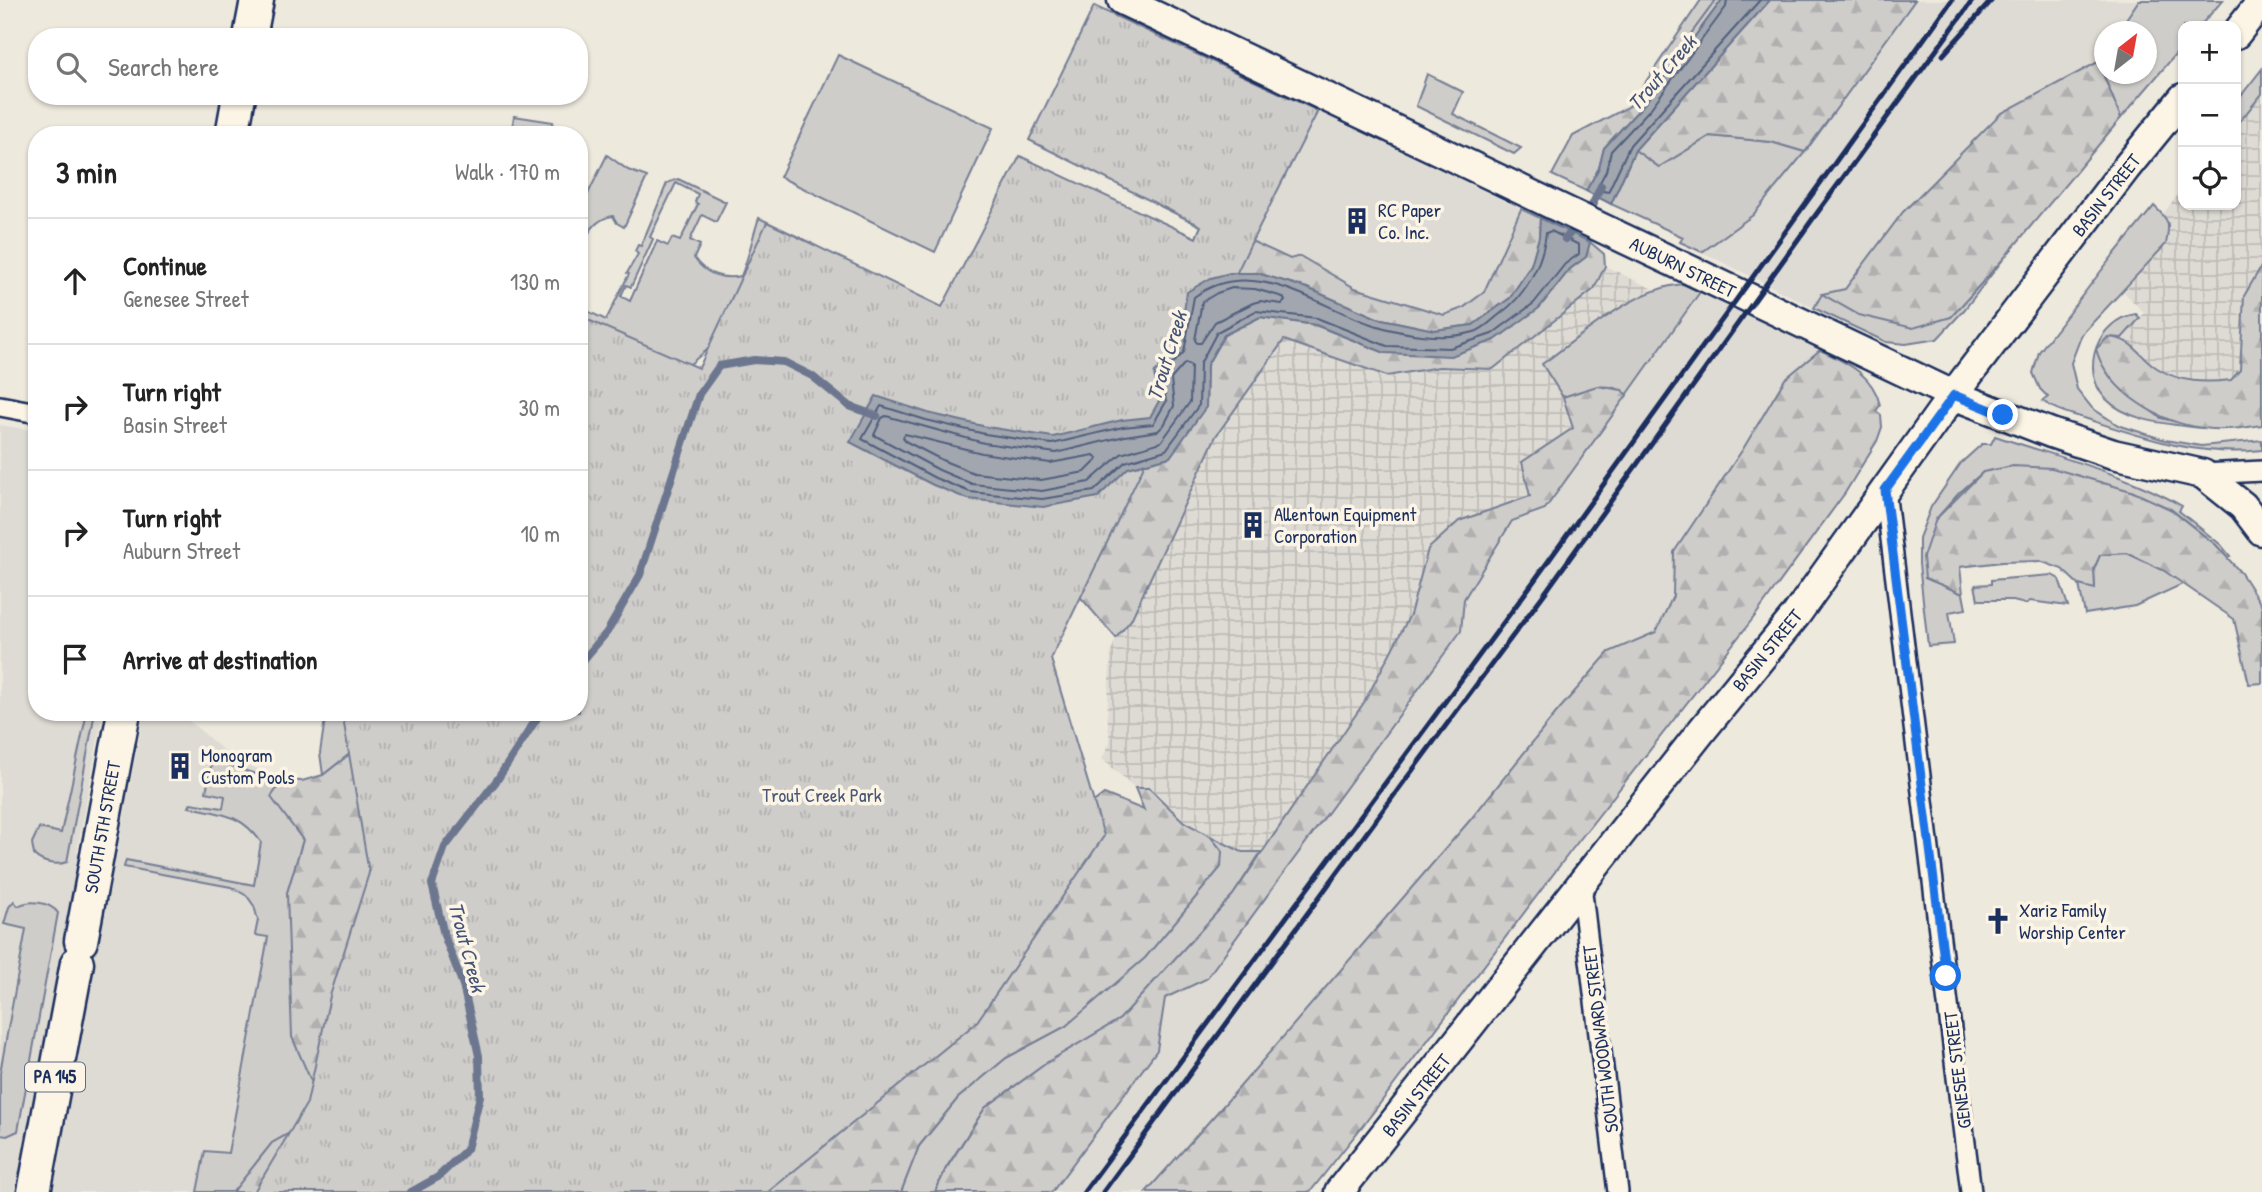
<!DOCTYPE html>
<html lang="en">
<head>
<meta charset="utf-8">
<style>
  body { margin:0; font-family:"Patrick Hand",sans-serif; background:#f6f6f6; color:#222 }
  .controls { position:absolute; right:21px; top:21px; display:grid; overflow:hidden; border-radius:14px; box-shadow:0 2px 5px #0004 }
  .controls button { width:63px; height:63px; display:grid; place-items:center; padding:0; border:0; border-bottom:2px solid #e0e0e0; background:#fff; color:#222; font:35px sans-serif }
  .compass { position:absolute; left:2094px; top:21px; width:63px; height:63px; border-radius:50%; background:#fff; box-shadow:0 2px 5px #0004; rotate:31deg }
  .stop { position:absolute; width:21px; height:21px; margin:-16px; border:5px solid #1a73e8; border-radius:50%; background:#fff }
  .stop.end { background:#1a73e8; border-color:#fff; box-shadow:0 2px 7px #0008 }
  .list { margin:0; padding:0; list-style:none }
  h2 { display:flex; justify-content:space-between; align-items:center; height:91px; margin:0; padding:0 28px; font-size:30px }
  h2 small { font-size:23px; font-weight:400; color:#767676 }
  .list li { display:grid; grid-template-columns:46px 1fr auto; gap:21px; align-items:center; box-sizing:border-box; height:126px; padding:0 28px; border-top:2px solid #e0e0e0 }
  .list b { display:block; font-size:26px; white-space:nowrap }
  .list p { margin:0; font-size:23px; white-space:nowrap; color:#767676 }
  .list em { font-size:23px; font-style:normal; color:#767676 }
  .icon { flex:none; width:38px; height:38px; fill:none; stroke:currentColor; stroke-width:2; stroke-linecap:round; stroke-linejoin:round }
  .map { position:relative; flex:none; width:2262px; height:1192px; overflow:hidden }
  .search { position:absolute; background:#fff; box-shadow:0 2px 5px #0004; left:28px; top:28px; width:560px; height:77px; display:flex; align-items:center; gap:18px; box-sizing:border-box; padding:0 24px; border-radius:28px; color:#767676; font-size:26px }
  .panel { position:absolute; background:#fff; box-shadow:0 2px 5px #0004; left:28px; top:126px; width:560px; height:595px; border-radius:28px }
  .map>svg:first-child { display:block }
</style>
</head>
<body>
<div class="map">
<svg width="2262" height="1192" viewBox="0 0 2262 1192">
  <defs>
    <pattern id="industrial-grid" width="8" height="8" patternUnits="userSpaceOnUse" patternTransform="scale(1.75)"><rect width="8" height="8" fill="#dedbd4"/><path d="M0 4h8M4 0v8" fill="none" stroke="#bebcb8"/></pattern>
    <pattern id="forest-firs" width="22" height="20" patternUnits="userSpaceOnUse" patternTransform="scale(1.75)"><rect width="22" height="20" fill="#cfcdca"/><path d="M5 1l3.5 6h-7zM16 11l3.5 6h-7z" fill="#b1b0b0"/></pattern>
    <pattern id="park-tufts" width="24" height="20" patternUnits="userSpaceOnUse" patternTransform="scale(1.75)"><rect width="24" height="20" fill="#cfcdca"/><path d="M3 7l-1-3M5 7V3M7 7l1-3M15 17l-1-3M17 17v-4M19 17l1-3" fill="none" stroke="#b1b0b0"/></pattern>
  </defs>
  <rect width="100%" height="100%" fill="#eee9dd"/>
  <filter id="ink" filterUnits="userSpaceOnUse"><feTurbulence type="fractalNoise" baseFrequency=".0143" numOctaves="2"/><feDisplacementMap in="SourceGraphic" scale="14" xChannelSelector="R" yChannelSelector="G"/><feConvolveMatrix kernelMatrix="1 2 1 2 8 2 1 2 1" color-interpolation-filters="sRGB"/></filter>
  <g filter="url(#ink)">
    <g fill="#dedbd4">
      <path d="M1915,0H2139L2118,31L2104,32V52L2098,62L2000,114L1903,212L1845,289L1822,294L1814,308L1702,252L1753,215L1805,152Z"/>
      <path d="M1318,111L1521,209L1484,292L1463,308L1444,315L1355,288L1300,257L1290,259L1252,241Z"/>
      <path d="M1700,292L1820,350L1785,379L1743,449L1675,552L1673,596L1656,632L1609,652L1556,713L1471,819L1238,1089L1146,1192H1052L1157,1050L1165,998L1206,979L1461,631L1464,599L1512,521L1545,508Z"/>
      <path d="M0,425L37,431V712H103L77,852L116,859L144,712H172L178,715L192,723L232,758L283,780L272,797L303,840L240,1156L212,1192H55V1188L17,1180L14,1192H0Z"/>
    </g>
    <g fill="url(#industrial-grid)">
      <path d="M2262,94V265L2244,297L2240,370L2231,380L2195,383L2157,368L2122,338L2144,313L2124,292L2166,244L2165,217L2163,214L2183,188V205H2236V126Z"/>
      <path d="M1605,266L1653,289L1617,311L1543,364L1563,397L1573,428L1522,462L1530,496L1459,521L1428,549L1410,615L1365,701L1261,852H1243L1184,822L1149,788H1135L1102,759L1110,742L1107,715L1111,652L1116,638L1131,620L1216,436L1284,340L1387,376L1439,367L1492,369L1594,289Z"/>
    </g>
    <g fill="#cfcdca" stroke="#757e94" stroke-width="2" fill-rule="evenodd">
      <path d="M1701,0H1716L1643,99L1630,105Z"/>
      <path d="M2139,0H2223L2200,26H2183V46L2121,118L2098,62L2104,52V74H2146V32L2118,31Z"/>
      <path d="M838,55L993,128L935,252L780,177Z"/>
      <path d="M2262,69V94L2236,126V102Z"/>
      <path d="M1427,74L1463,92L1453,114L1521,148L1514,154L1416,106Z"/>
      <path d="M514,116L553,122L547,135H511Z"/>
      <path d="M1710,136L1771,142L1805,152L1753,215L1702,252L1680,242L1683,237L1611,204L1635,150L1659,167Z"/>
      <path d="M607,155L628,170L647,177L624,227L617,223L613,216C595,218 587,235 579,249V212Z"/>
      <path d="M678,179L726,202L716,222L702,215L690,240L700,245L694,258C705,274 722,280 741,276C749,257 752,238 759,218L811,243L729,331L676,376L579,443V307L606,320L629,274L627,273L638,254L635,251L638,245L641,246L667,183ZM676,183L698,194L695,202L698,204L680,241L672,238L668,246L657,241L630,301L621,296L626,285L631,287L653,239L650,237Z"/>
      <path d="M2154,206C2170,221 2170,223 2166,244L2082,334L2071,363L2077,389L2092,408L2118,425L2165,440L2201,446L2262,440V450C2200,457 2151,440 2093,421C2076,415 2057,412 2043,401L2048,397L2040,389L2033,373L2039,352L2111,258Z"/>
      <path d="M2005,257L1964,310L1937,339L1906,344L1886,342L1814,308L1822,294L1859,315L1951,317Z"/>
      <path d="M1683,284L1700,292L1627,395C1609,378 1583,391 1563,397L1542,364C1583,335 1632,289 1683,284Z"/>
      <path d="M2136,314L2140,318L2122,338L2108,337L2122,390L2161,418L2202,428C2171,424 2129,423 2105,398C2079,369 2098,319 2136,314Z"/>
      <path d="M1995,436C2058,457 2124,473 2182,506L2179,511L2221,545L2230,556L2227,557L2216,545L2171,509L2131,491L1983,472L1959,493L1936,519L1925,578L1963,594L1966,609L1949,612L1954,644L1928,646L1919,564V538L1931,507L1961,463L1982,444H1991Z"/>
      <path d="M2127,553L2163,570L2185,583L2135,606L2085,614L2079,585L2095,588L2094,569L2100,555Z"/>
      <path d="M2052,575L2059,579L2068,606L2030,601L2025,604L2009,600H1978L1975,585L1991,584V580Z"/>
      <path d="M87,712H95L67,862C56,866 42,863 34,855L32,843L39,828L61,833Z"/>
      <path d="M326,712H395L384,727L323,775L320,753Z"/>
      <path d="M213,757C236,769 257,776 283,780L272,797L303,840L287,893L325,1113L272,1143L233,1192H197L205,1151L228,1153L268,937L255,935L258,920L254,906L247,896L231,887L124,867L126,860L254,885L261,842C241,814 222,814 189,807L191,803L223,808L225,796L206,792Z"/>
      <path d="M1210,836L1242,852H1261L1233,895L1120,1019L1048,1062L985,1108L946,1168L935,1192H901L919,1146L958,1098L1006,1058L1066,1026L1222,851Z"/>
      <path d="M14,901L18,906C30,899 50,902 58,913L18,1131L7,1136L0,1135V1073L26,929L4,924L9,907Z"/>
    </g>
    <g fill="url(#forest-firs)" stroke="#757e94" stroke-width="2">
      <path d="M1716,0H1722L1645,103L1604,148L1599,168L1586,191L1552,175L1573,136L1643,99Z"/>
      <path d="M1770,0H1915L1805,152L1771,142L1710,136L1659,167L1635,150Z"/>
      <path d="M2098,62L2121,118L2005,257L1951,317L1913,328L1859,315L1822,294L1845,289L1903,212L2000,114Z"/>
      <path d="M1154,203L1245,238L1290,259L1300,256L1355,288L1444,315L1463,308L1484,292L1521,209L1540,218L1539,237L1531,265L1510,298L1473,325L1434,330L1377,318L1307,288L1257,273H1230L1144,214L1196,238L1201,226Z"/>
      <path d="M1590,242L1604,254L1605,266L1594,289L1493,369L1439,367L1387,376L1284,340L1216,436L1131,620L1116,638L1056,569L856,445L1206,407L1207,365L1224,335L1260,317L1315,325L1385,353L1539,308L1570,269L1586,257Z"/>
      <path d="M2262,265V425C2243,428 2223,431 2203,428C2160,423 2108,392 2096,349L2108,337C2135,339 2137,355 2157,368C2181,383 2205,383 2231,380L2240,370L2244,296Z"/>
      <path d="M1820,350C1847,363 1873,374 1880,405L1876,411L1881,415L1882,427L1877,441L1867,457L1845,493L1755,616L1570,852L1372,1114L1310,1192H1146L1238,1089L1471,819L1556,713L1609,652L1656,632L1673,596L1674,552L1743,449L1785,379Z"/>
      <path d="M1597,386L1622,390L1627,395L1545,509L1512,521L1464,599L1461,631L1206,979L1165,998L1157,1050L1052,1192H935L946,1169L985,1108L1048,1062L1120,1019L1233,895L1365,701L1410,615L1428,549L1459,521L1530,496L1522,462L1573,428L1563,397Z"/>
      <path d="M2013,466L2052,468L2131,491L2170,509L2216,545L2241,573L2262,606V683L2249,684L2234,619L2163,570L2127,553L2100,555L2094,569L2095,589L2079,585L2062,569L2040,561L2002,562L1960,567L1963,594L1925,578L1923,557L1936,519L1983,472Z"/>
      <path d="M395,712L329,1192H233L272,1143L325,1113L292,1037L287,893L303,840L271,797L283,780L302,781L323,775L384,727Z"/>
      <path d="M1135,788H1149L1184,822L1210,836L1222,851L1221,867L1145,958L1066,1026L1006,1058L958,1098L919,1146L901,1192H706L1078,814L1104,794L1144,810Z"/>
    </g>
    <path fill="url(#park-tufts)" stroke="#757e94" stroke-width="2" d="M1094,6L1318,111L1252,241L1051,659L1104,836L976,1023L768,1192H254L307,1103L330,996L369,873L342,712H579V316L699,368L767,222L942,307L1020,156L1196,238L1201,226L1029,140Z"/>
    <g fill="#a2a7af" stroke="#6c778f" stroke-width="2">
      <path d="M1722,0H1770L1635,150L1611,204L1586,191L1599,168L1604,148L1645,103Z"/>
      <path d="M1540,218L1590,242L1586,257L1570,269L1539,308L1495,340L1451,356L1385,353L1316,325L1260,317L1224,335L1207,365L1206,407L1170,457L1128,468L1098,497L1043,507L968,499L933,485L850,442L876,396L928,413L987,427L1053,437L1122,420L1150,417L1159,401L1154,373L1178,349L1187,292L1211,278L1230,273H1257L1307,288L1377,318L1434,330L1473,325L1510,298L1531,265L1539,237Z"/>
    </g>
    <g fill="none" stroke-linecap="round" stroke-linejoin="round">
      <g stroke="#515f7e" stroke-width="2">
        <path d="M1727,0L1726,7L1651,108L1611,151L1606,171L1598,186L1599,190L1608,192L1630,145L1760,0"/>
        <path d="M1551,231L1579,245V254L1565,264L1534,303L1492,334L1450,348L1387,346L1317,318L1256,311L1217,332L1200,364L1199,405L1166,450L1125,462L1094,491L1042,499L970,492L935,478L862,439L881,406L926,420L985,434L1052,444L1123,427L1153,424L1166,402L1162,375L1184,352L1194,297C1252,254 1316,306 1374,325C1403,334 1443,341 1474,332C1483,330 1492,320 1500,314C1526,295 1542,265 1546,233Z"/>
        <path d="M1232,288L1255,289L1283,297L1285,301L1282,304L1260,301L1253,303L1215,322L1201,343H1197L1195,340L1202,302L1217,293Z"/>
        <path d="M1185,363L1191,366L1190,402L1161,442L1121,454L1089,482L1042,491L972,484L939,470L874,435L882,418L886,416L984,443L1056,453L1125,436L1158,431L1164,425L1174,406L1171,379Z"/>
        <path d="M905,434L982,453L1050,463L1094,455L1098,459L1085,472L1041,480L974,473L944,461L905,441L903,437Z"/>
      </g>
      <g stroke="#6c778f" stroke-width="8">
        <path d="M1565,239L1590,210L1601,186"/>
        <path d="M579,665L607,632L640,575L699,394L719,366L754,360L784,362L812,376L849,406L877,416"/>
        <path d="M411,1192L438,1177L467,1149L480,1096L479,1056L463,985L444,935L432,884L445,847L497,780L541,712"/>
      </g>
      <defs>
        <g id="street">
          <path d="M0,406L37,413"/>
          <path d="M2203,474L2262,471"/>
          <path d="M1885,490L1971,1192"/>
          <path d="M1581,885L1618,1192"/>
        </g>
        <g id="secondary">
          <path d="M1122,0L1953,395L2051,433L2113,454L2203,474L2243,506L2262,531"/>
          <path d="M2236,34L2262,1"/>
          <path d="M1339,1192L1703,729L1796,615L1953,395L2126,168L2183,98"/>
        </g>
        <g id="primary">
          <path d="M250,37L257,0"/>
          <path d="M232,135L239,96"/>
          <path d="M81,941L124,712"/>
          <path d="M34,1192L77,963"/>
        </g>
      </defs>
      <use href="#street" stroke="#1b2f5e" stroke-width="24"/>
      <use href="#secondary" stroke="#1b2f5e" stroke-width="33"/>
      <use href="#primary" stroke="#1b2f5e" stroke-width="37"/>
      <use href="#street" stroke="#fcf5e5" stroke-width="19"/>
      <use href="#secondary" stroke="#fcf5e5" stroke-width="28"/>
      <use href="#primary" stroke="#fcf5e5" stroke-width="32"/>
      <g stroke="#1b2f5e" stroke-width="5">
        <path d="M1943,55L1992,0"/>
        <path d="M1084,1192L1534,581L1952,0"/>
        <path d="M1103,1192L1403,783L1547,590L1812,220L1973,0"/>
      </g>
    </g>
  </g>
  <g fill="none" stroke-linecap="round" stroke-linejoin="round" filter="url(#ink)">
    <path stroke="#1a73e8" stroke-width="9" d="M1946,976L1885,490L1954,395L2003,415"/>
  </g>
  <defs>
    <symbol id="building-bare" viewBox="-9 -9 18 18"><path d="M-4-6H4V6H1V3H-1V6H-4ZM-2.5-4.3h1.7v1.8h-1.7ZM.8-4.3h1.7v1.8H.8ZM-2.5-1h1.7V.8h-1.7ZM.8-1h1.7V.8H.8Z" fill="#1b2f5e" stroke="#fcf5e5" stroke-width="2.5" paint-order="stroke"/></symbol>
    <symbol id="church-bare" viewBox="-9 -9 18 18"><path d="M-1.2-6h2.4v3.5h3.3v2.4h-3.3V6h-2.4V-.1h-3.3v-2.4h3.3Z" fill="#1b2f5e" stroke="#fcf5e5" stroke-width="2.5" paint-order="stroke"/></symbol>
  </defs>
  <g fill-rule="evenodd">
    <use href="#building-bare" x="1338" y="202" width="38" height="38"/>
    <use href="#building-bare" x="1234" y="506" width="38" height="38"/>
    <use href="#building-bare" x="161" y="747" width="38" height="38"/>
    <use href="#church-bare" x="1979" y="902" width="38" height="38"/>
  </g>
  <g text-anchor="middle" stroke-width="7" stroke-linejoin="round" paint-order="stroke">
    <rect fill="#fcf5e5" stroke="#5e6a86" stroke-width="2" x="25" y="1062.5" width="60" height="29" rx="5"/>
    <g font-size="18" font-weight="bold" fill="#1b2f5e">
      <text x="55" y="1083">PA 145</text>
    </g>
    <g font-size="19" fill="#1b2f5e" stroke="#fcf5e5">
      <text transform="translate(2106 195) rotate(-52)" y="7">BASIN STREET</text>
      <text transform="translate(1683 267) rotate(26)" y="7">AUBURN STREET</text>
      <text transform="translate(1767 650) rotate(-51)" y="7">BASIN STREET</text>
      <text transform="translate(102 827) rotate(-80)" y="7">SOUTH 5TH STREET</text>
      <text transform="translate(1600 1039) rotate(-97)" y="7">SOUTH WOODWARD STREET</text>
      <text transform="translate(1957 1070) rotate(-97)" y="7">GENESEE STREET</text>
      <text transform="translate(1416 1095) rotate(-52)" y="7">BASIN STREET</text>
    </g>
    <g font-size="19" fill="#1b2f5e" stroke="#fcf5e5" text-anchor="start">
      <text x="1378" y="217">RC Paper<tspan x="1378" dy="22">Co. Inc.</tspan></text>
      <text x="1274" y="521">Allentown Equipment<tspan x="1274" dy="22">Corporation</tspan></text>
      <text x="201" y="762">Monogram<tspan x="201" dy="22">Custom Pools</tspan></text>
      <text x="2019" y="917">Xariz Family<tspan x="2019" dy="22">Worship Center</tspan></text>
    </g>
    <g font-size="19" fill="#485679" stroke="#fcf5e5">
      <text x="822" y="802">Trout Creek Park</text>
    </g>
    <g font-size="21" font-style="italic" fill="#445376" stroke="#fcf5e5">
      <text transform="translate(1662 73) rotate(-49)" y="7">Trout Creek</text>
      <text transform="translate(1167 356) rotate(-73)" y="7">Trout Creek</text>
      <text transform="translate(467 947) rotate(75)" y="7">Trout Creek</text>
    </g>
  </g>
</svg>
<div class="controls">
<button>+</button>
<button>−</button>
<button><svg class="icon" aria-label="locate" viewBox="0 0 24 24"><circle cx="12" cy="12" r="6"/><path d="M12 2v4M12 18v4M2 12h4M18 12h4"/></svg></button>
</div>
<svg class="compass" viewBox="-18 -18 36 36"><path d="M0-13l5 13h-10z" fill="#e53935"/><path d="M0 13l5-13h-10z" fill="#767676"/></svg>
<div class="stop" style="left:1946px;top:976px"></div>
<div class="stop end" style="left:2003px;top:415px"></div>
<div class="search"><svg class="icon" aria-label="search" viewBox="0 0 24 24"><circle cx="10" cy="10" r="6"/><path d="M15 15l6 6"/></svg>Search here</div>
<section class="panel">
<h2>3 min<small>Walk · 170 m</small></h2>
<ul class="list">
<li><svg class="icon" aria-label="ahead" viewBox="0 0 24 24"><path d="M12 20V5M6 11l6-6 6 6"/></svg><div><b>Continue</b><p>Genesee Street</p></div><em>130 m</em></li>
<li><svg class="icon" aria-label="right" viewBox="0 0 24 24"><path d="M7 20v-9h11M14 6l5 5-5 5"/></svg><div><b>Turn right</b><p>Basin Street</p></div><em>30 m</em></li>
<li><svg class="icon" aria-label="right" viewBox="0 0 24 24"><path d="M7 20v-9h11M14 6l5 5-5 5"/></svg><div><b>Turn right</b><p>Auburn Street</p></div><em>10 m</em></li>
<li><svg class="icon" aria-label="arrive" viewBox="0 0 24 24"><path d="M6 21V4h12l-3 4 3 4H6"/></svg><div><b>Arrive at destination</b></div></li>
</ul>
</section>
</div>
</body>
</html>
